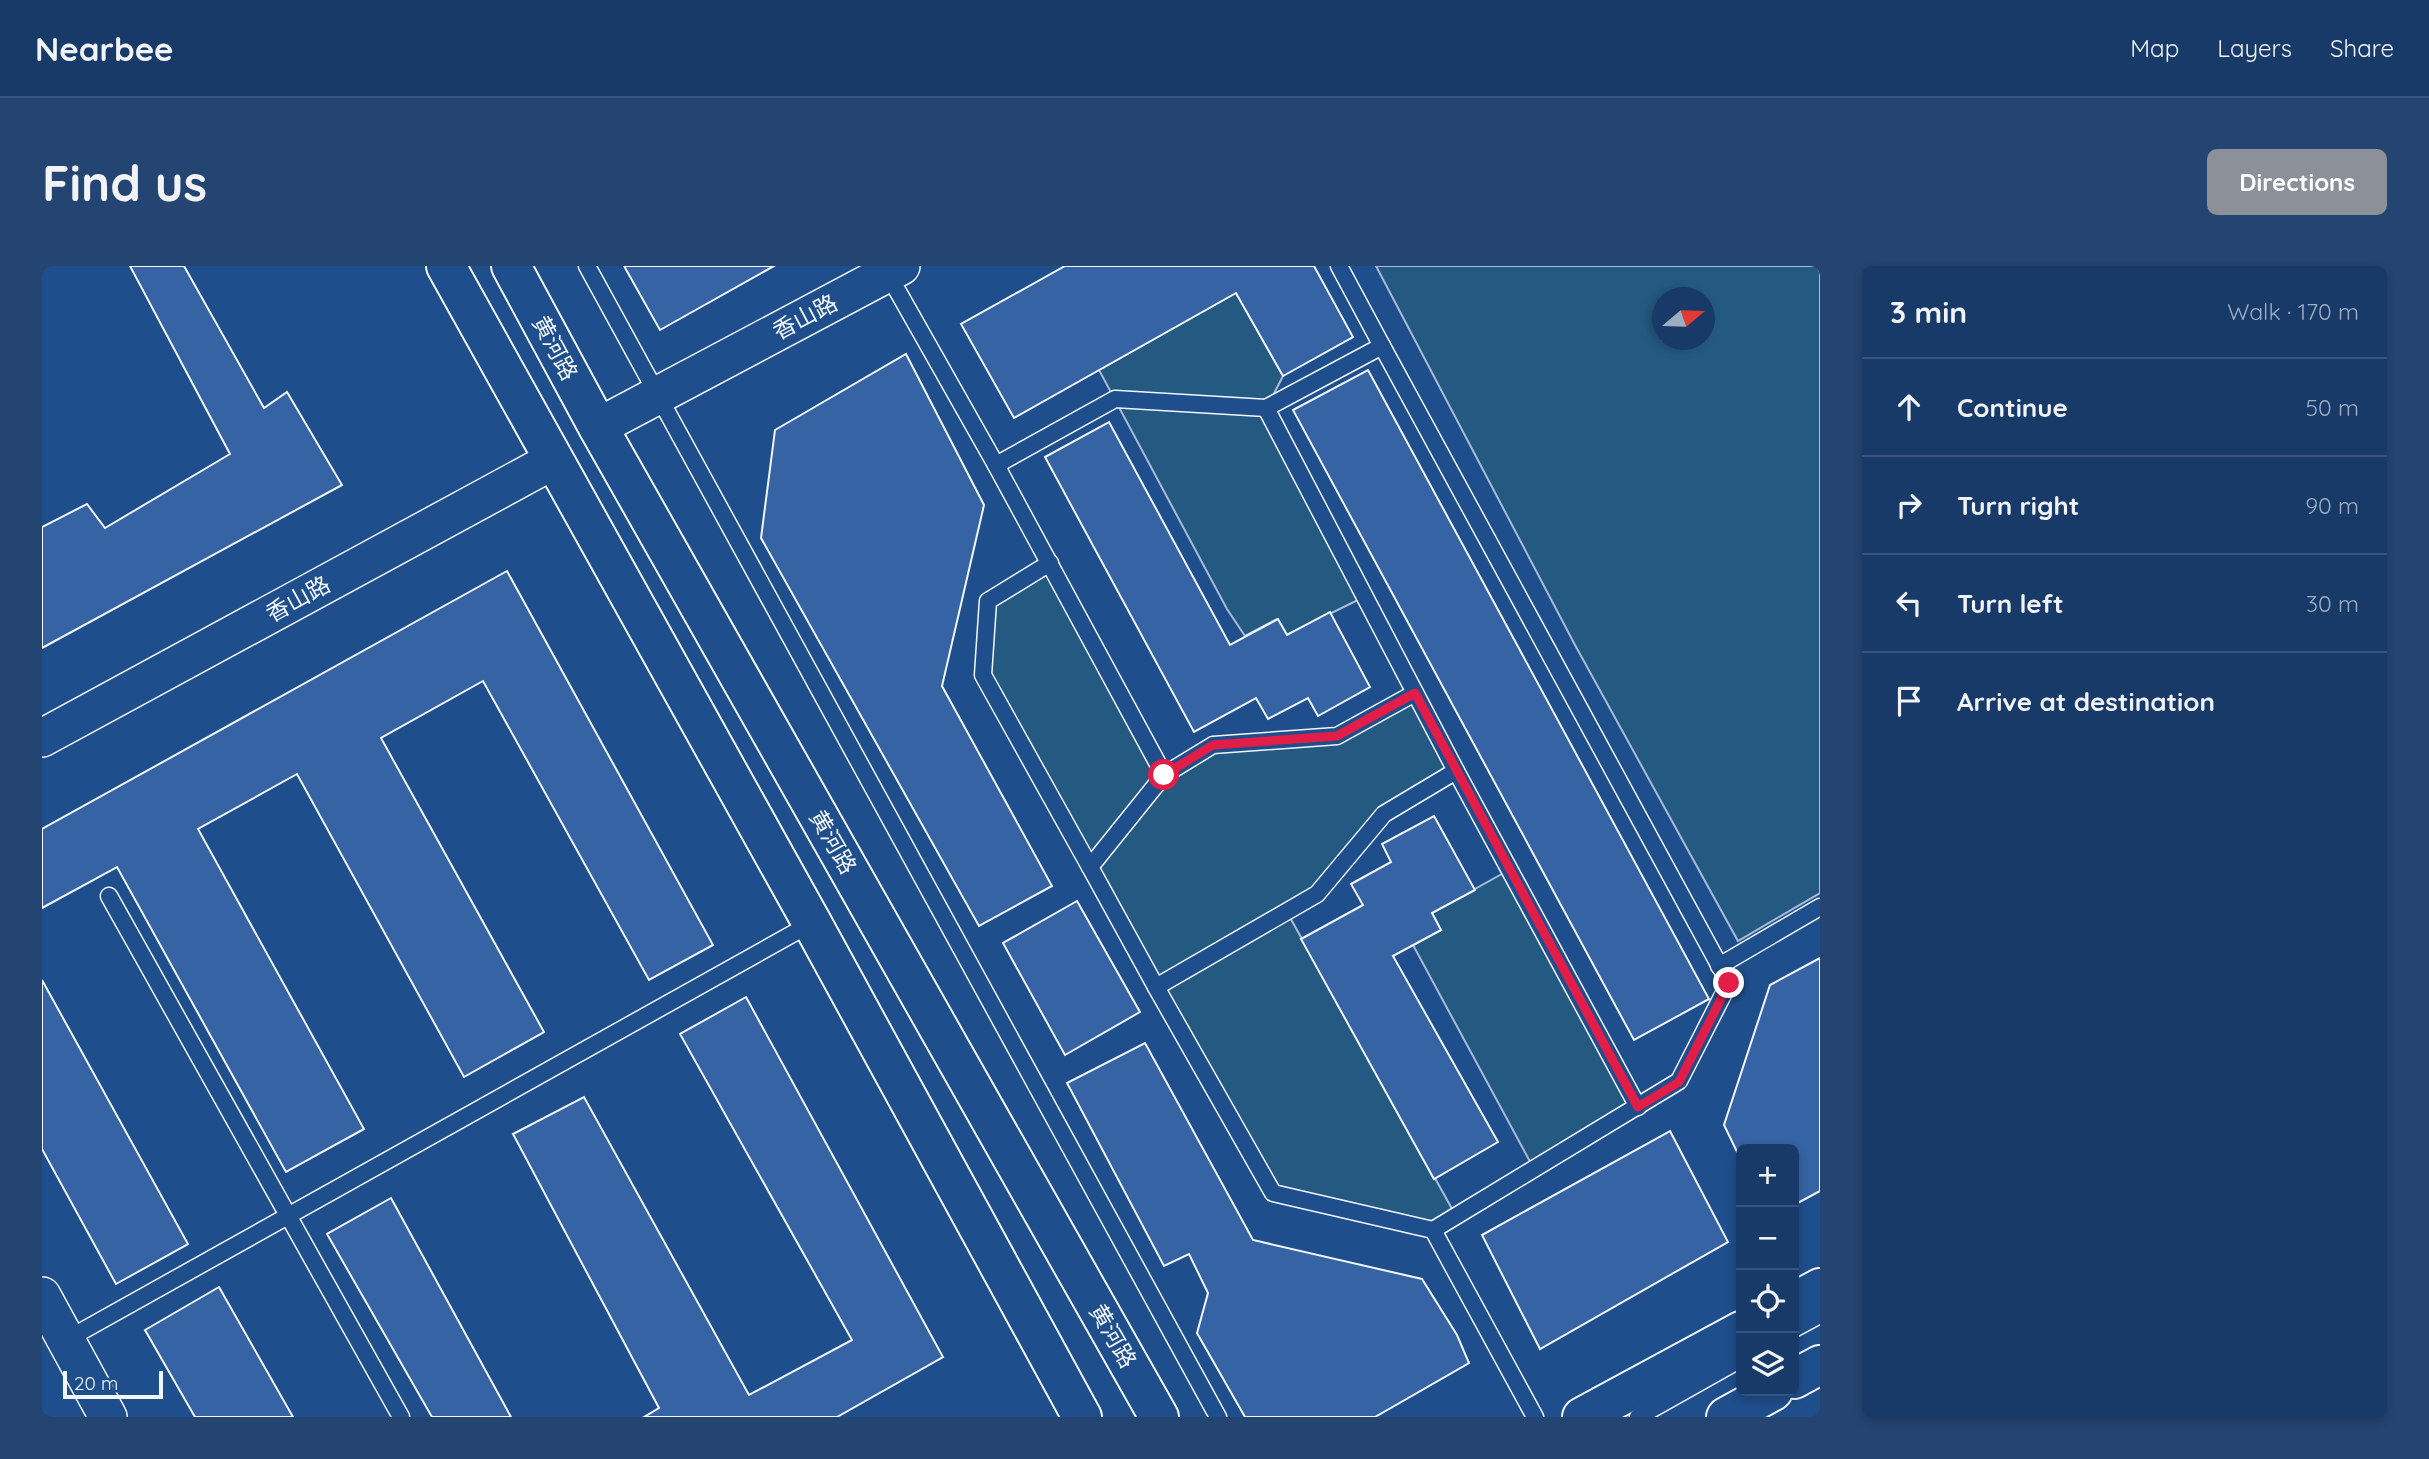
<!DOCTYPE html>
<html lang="en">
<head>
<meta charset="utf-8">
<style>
  body { margin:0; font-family:Quicksand,"Noto Sans SC",sans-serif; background:#244571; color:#f1f3f6 }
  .controls { position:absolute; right:21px; bottom:21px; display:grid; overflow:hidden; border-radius:10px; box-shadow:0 4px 10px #0003 }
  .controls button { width:63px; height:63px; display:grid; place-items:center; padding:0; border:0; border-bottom:2px solid #36547d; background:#173a69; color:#f1f3f6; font:35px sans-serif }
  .compass { position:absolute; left:1610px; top:21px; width:63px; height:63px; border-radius:50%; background:#173a69; box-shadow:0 4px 10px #0003; rotate:71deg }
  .scale { position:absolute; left:21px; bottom:18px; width:100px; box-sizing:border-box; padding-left:7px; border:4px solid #f2f6ff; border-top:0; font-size:19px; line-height:24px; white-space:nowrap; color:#f2f6ff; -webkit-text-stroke:5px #1f4e8c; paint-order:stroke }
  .stop { position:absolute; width:21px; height:21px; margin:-16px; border:5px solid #e11d48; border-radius:50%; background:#fff }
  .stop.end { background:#e11d48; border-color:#fff; box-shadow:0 2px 7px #0008 }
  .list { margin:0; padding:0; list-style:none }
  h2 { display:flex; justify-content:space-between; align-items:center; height:91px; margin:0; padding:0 28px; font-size:30px }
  h2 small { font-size:23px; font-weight:400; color:#9eadc0 }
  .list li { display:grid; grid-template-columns:46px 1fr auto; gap:21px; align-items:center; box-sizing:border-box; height:98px; padding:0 28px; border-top:2px solid #36547d }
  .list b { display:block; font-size:26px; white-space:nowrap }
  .list em { font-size:23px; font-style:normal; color:#9eadc0 }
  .icon { flex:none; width:38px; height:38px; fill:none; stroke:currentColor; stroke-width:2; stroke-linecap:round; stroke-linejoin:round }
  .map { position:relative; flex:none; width:1778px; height:1151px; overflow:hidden; border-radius:10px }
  header { display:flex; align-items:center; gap:42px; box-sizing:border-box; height:98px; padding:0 35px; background:#173a69; border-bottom:2px solid #36547d }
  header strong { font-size:33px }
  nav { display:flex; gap:38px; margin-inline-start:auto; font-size:24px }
  .intro { display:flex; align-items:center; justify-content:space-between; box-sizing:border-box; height:168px; padding:0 42px }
  h1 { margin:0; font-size:49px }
  .button { padding:18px 32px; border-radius:10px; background:#8c9099; color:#fff; font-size:24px; font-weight:700 }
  main { display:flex; gap:42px; padding:0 42px }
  aside { flex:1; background:#173a69; border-radius:10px; box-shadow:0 4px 10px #0003 }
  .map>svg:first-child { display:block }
</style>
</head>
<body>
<header>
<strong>Nearbee</strong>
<nav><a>Map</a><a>Layers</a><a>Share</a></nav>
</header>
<div class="intro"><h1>Find us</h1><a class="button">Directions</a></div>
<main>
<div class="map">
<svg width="1778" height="1151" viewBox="0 0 1778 1151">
  <rect width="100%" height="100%" fill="#1f4e8c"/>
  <g fill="#245a82" stroke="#a8bbd7" stroke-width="2" fill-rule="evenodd">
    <path d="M1334,0H1775L1778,6V627L1696,675L1533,379ZM1620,32H1662V74H1620Z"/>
    <path d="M1194,27L1241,110L1224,143L1322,331L1245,369L1235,353L1203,370L1185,343L1057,104Z"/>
    <path d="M1008,297L1122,509L1171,479L1295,470L1373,427L1414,505L1342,548L1275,628L1245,646L1414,950L1391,964L1231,927L941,409L946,335Z"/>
    <path d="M1467,604L1596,841L1492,903L1371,679L1399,664L1390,647Z"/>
  </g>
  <g fill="#3563a3" stroke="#f2f6ff" stroke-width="2">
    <path d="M88,0H142L222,142L245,126L300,219L0,382V261L45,238L63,262L188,188Z"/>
    <path d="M582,0H732L618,64Z"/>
    <path d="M1023,0H1272L1311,71L1241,110L1194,27L972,152L919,58Z"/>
    <path d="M864,88L942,239L900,420L1010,620L937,660L719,272L733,164Z"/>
    <path d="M1326,104L1667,733L1592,774L1251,144Z"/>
    <path d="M1067,156L1188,379L1236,353L1245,369L1288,346L1328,421L1276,450L1266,432L1226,453L1214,432L1152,466L1003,191Z"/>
    <path d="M465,305L671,679L607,714L441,415L339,472L502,766L422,811L255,508L156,563L322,863L244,906L75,601L0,642V563Z"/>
    <path d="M1392,550L1433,624L1390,647L1399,664L1351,690L1456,876L1392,913L1259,673L1321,639L1309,618L1349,596L1340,578Z"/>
    <path d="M1035,635L1098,746L1023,789L961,677Z"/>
    <path d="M1778,692V925L1752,939V883H1699V894L1682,859L1728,719Z"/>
    <path d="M0,714L146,978L74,1018L0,883Z"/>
    <path d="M704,731L901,1091L795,1151H602L617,1142L471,868L542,831L707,1129L810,1074L638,768Z"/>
    <path d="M1103,777L1211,974L1380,1013L1415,1069L1427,1097L1333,1151H1203L1155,1067L1166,1027L1147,988L1122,1000L1025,817Z"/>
    <path d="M1628,865L1686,976L1498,1083L1440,969Z"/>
    <path d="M349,932L469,1151H390L285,968Z"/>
    <path d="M177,1021L251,1151H153L103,1064Z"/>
  </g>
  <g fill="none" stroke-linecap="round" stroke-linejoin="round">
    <defs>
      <g id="service">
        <path d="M545,0L1176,1151"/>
        <path d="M846,8L954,199L1122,509L1048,601L1114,721L1275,628L1342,548L1414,505L1224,142L1340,80L1297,0"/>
        <path d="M1340,80L1687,717L1637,815L1391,964"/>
        <path d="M954,199L1073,133L1224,142"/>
        <path d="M1008,297L946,335L941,409L1048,601"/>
        <path d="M1414,505L1596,841"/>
        <path d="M1122,509L1171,479L1295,470L1373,427"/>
        <path d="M67,630L359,1151"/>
        <path d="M1677,700L1778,641"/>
        <path d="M1114,721L1231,927L1391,964L1493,1151"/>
        <path d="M1752,1063L1778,1049"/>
        <path d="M24,1074L770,657"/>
        <path d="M1596,1151L1699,1093"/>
      </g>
      <g id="tertiary">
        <path d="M556,161L859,0"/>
        <path d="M0,472L512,194"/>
        <path d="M0,1030L66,1151"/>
      </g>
      <g id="primary">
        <path d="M404,0L770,657L1040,1151"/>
        <path d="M469,0L556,161L1117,1151"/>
        <path d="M1752,1036L1778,1022"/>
        <path d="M1752,1113L1778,1099"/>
        <path d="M1540,1151L1699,1065"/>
        <path d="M1684,1151L1731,1125"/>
      </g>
    </defs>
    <use href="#service" stroke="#f2f6ff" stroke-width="19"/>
    <use href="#tertiary" stroke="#f2f6ff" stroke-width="40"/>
    <use href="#primary" stroke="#f2f6ff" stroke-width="42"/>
    <use href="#service" stroke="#1f4e8c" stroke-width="16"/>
    <use href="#tertiary" stroke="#1f4e8c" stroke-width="37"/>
    <use href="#primary" stroke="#1f4e8c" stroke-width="38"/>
  </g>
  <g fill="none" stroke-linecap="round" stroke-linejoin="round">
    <path stroke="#e11d48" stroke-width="9" d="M1122,509L1171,479L1295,470L1373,427L1596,841L1637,816L1687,717"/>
  </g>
  <g text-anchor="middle" stroke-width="5" stroke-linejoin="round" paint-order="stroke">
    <g font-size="23" fill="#f2f6ff" stroke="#1f4e8c">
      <text transform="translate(763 51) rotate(-28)" y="8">香山路</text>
      <text transform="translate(513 82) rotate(62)" y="8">黄河路</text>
      <text transform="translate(256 333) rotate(-29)" y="8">香山路</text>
      <text transform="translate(791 576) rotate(60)" y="8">黄河路</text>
      <text transform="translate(1071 1070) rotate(60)" y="8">黄河路</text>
    </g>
  </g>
</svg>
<div class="controls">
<button>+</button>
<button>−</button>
<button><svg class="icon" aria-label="locate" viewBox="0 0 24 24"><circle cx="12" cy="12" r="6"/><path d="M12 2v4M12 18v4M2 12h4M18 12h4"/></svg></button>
<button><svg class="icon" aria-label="layers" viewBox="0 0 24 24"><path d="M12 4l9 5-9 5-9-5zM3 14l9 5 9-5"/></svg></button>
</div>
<svg class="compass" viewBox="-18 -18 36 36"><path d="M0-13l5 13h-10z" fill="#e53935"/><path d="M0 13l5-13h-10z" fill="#9eadc0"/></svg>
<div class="scale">20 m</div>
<div class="stop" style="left:1122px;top:509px"></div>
<div class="stop end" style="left:1687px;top:717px"></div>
</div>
<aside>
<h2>3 min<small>Walk · 170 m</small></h2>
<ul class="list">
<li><svg class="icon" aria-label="ahead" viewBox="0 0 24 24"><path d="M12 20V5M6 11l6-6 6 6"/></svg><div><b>Continue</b></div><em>50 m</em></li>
<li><svg class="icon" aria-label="right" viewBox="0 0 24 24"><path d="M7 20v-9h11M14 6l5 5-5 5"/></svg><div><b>Turn right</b></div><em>90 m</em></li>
<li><svg class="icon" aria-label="left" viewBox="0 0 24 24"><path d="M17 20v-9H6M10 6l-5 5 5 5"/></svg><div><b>Turn left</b></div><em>30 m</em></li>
<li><svg class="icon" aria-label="arrive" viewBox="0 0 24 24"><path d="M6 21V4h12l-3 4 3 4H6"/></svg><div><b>Arrive at destination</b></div></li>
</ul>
</aside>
</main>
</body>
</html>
